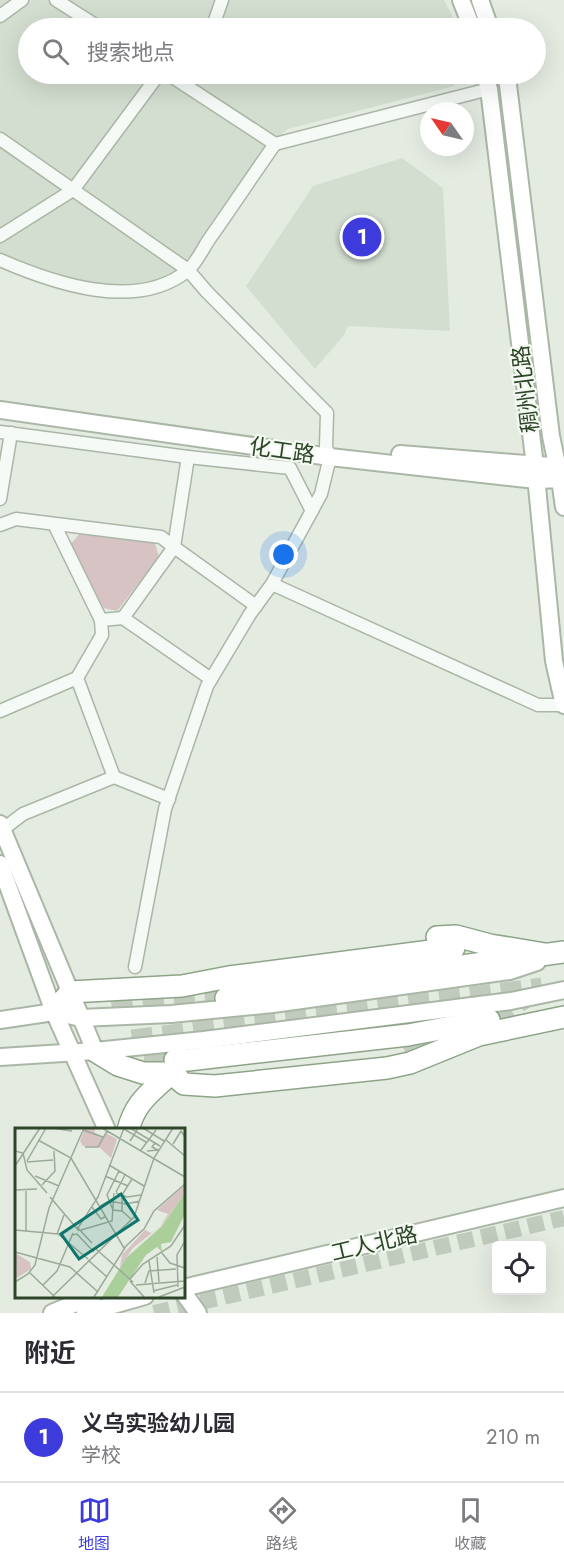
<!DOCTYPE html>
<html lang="zh">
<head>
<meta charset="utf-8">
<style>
  body { margin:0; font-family:Jost,"Noto Sans SC",sans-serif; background:#f2f2f3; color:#2b2b33 }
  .controls { position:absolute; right:18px; bottom:18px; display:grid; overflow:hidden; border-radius:6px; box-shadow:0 6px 24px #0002 }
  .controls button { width:54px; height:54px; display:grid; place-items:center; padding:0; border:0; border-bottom:2px solid #e1e1e2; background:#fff; color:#2b2b33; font:30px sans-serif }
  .compass { position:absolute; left:420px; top:102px; width:54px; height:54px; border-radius:50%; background:#fff; box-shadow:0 6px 24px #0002; rotate:304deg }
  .you { position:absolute; left:284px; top:555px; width:21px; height:21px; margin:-15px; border:4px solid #fff; border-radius:50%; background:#1a73e8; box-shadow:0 0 0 9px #1a73e833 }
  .badge { display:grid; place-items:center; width:39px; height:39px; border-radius:50%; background:#3e3bdd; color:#fff; font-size:20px; font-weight:700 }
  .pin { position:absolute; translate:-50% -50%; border:3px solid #fff; box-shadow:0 2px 6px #0006 }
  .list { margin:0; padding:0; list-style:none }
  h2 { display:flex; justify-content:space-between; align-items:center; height:78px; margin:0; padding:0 24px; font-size:26px }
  h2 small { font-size:20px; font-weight:400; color:#7c7c81 }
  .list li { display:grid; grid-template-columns:39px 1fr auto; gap:18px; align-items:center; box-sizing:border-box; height:90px; padding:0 24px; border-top:2px solid #e1e1e2 }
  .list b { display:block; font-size:22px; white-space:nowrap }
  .list p { margin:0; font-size:20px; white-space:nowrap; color:#7c7c81 }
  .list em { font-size:20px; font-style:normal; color:#7c7c81 }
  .icon { flex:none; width:33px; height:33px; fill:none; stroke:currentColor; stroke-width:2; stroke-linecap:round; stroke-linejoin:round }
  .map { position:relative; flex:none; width:564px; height:1313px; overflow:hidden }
  .search { position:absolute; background:#fff; box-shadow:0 6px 24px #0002; left:18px; right:18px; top:18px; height:66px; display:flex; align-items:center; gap:15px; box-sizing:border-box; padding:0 21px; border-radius:33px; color:#7c7c81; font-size:22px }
  .sheet { height:168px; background:#fff }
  nav { display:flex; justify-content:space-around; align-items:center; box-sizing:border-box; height:84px; border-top:2px solid #e1e1e2; background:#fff; font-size:16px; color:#7c7c81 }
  nav a { display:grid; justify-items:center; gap:3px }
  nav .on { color:#3e3bdd }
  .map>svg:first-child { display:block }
</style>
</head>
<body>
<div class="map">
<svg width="564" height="1313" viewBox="0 0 564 1313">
  <rect width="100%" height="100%" fill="#e4ece2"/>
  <g fill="#d3ded0">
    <path d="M0,0H444L452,15L455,28H28V74H461L454,86L288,129L262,152L199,248L167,278L129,288L102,287L49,275L0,254Z"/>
    <path d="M402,158L443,188L450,331L348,326L344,335L315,369L246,286L313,186Z"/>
  </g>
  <path fill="#d7c2c4" d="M82,531L155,543L159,557L117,611L99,607L70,545Z"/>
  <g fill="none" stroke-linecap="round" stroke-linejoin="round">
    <path stroke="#c0cbbd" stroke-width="16" stroke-dasharray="16 8" stroke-linecap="butt" d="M154,1313L564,1218"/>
    <g stroke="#c0cbbd" stroke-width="21" stroke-dasharray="21 10" stroke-linecap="butt">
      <path d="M113,1012L156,1003L226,998"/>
      <path d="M132,1040L542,988"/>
      <path d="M114,1050L175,1060"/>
      <path d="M405,1052L496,1015L527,997"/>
    </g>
    <defs>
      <g id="street">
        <path d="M56,0L100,28"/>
        <path d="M0,16L22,0"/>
        <path d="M205,28L214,23L222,0"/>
        <path d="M168,74L275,144L489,89"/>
        <path d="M0,139L188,270L207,292L327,413L326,447L330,457L321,494L272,584L250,614L207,686L165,809L135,967"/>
        <path d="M0,236L73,190L159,74"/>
        <path d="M0,260C53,283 136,312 187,271C196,264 203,248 210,238C232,207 253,175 275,144"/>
        <path d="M0,432L188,457L290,468L312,511"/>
        <path d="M0,499L11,433"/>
        <path d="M54,524L101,620L123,618"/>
        <path d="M0,525L16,519L161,537L174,547L188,457"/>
        <path d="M272,584L538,705H564"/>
        <path d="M77,678L114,777L169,799"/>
        <path d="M211,679L123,618L174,547L256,606"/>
        <path d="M0,711L77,678L102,635L101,620"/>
        <path d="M2,830L23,814L114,777"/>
      </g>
      <g id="secondary">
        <path d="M461,0L472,28"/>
        <path d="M480,0L490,28"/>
        <path d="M485,74L489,89L535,466L554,661L564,705"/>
        <path d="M505,74L508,85L551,436L560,479L564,507"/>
        <path d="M0,410L330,457L536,480L564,479"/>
        <path d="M400,454L564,467"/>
        <path d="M0,824L95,1051"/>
        <path d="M0,864L54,1012L107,1130"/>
        <path d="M0,1020L54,1012L81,1018L171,1014L273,1004L510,971L537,962"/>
        <path d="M0,1057L95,1051L204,1040L511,1001L564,990"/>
        <path d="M183,1288L564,1198"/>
        <path d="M183,1292L198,1313"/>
        <path d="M52,1313L93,1296"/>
        <path d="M85,1313L145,1296"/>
      </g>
      <g id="highway">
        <path d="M437,937L456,936L490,945L545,954"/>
        <path d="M226,998L564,952"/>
        <path d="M54,1012L70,992L182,986L229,977L454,948"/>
        <path d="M95,1051L118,1065L143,1073H176"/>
        <path d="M175,1060H188L408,1035L489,1020"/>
        <path d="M128,1130C136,1100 151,1093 171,1073L184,1084L215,1086L387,1068L410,1063L479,1035L564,1017"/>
      </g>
    </defs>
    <use href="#street" stroke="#aab7a6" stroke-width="15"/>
    <use href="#secondary" stroke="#aab7a6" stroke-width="20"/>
    <use href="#highway" stroke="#8ea488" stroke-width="24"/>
    <use href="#street" stroke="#f6faf6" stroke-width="12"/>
    <use href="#secondary" stroke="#fff" stroke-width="16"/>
    <use href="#highway" stroke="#fff" stroke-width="21"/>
  </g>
  <g text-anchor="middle" stroke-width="4.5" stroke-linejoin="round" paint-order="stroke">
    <g font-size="22" fill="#2e4628" stroke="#f4f9f2">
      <text transform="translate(525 389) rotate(-97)" y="8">稠州北路</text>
      <text transform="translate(282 450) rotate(8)" y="8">化工路</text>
      <text transform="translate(374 1243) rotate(-13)" y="8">工人北路</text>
    </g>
  </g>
  <g transform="translate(15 1128)">
    <rect width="170" height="170" fill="#e4ece2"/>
    <path d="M70,0H81L79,4L88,10L91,5L102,11L96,30L84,19L68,18L65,13ZM169,58V66L147,97L118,120L105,139L107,127L130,102L136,105L145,99L153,86L142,82ZM0,125L15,134L16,141L0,151Z" fill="#d7c2c4"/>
    <path d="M169,66V88L156,114L146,116L147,124L142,119L131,127L103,169H87L111,130L147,98Z" fill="#abcf9a"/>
    <path fill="none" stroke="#9baa98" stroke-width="1.5" d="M37,0L57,3M87,0L170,49M115,0L145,18M128,0L149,13M109,1L119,7L123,0M68,2L88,9M23,12L56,30L109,120M151,12L170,28M115,13L119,7L131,14M158,16L166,3L170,9M70,19H83L92,3M126,22L141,2M0,23L8,25L12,42L32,65M132,23L143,22L137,19L140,15M12,33L31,0M12,34L38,32M94,37L129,58M0,38L25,0M104,43L92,67L98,82L107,83M20,48L44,58M90,48L113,58M27,57L40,43L39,23M0,62L22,61M11,63V103M101,64L110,47M101,65L112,69L126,67M35,69L64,103M85,78L94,73L111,76L125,73M77,79L86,91L91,88M116,91L107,83V67L117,51M62,99L77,115M63,100L83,69L109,0M0,102L43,106L73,131M66,102L97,93L99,65M42,106L49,87M57,107L62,106L79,124M81,121L118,154M0,124L55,139L83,164M147,125L155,135L170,140M142,129L144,154M73,132L92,149M134,133L139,165M14,144L40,169M115,151L128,136L156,118L170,97M115,153L129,169M0,154L13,146L20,137L34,80L69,0M130,155L134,143L161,141M28,157L42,143L58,105M121,157L170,153M163,159L162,127L170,113M138,163L162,157M37,169L119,89L139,30L158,0M79,169L111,118L129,101L139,83L170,56M144,169L170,159"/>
    <path fill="#0f766e" fill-opacity="0.15" stroke="#0f766e" stroke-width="3" d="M106,66L123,92L64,131L46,106Z"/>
    <rect width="170" height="170" fill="none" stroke="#2e4628" stroke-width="3"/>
  </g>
</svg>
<div class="controls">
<button><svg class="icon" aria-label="locate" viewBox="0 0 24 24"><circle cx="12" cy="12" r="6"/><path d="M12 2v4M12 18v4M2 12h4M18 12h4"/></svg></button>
</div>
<svg class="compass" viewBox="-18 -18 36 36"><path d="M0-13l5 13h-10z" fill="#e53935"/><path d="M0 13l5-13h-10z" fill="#7c7c81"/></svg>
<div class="you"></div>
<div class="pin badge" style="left:362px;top:237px">1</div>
<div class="search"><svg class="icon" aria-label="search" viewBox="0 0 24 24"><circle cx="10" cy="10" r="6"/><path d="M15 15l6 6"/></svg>搜索地点</div>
</div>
<section class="sheet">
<h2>附近<small></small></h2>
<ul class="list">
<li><span class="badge">1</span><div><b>义乌实验幼儿园</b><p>学校</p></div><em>210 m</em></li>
</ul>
</section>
<nav>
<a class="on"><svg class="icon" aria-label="map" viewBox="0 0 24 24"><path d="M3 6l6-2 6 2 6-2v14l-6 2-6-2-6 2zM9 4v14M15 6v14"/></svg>地图</a>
<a><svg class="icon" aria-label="directions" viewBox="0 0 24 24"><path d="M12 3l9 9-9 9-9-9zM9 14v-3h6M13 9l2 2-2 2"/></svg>路线</a>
<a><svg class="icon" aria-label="saved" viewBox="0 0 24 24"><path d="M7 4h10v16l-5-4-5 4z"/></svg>收藏</a>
</nav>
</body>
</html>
